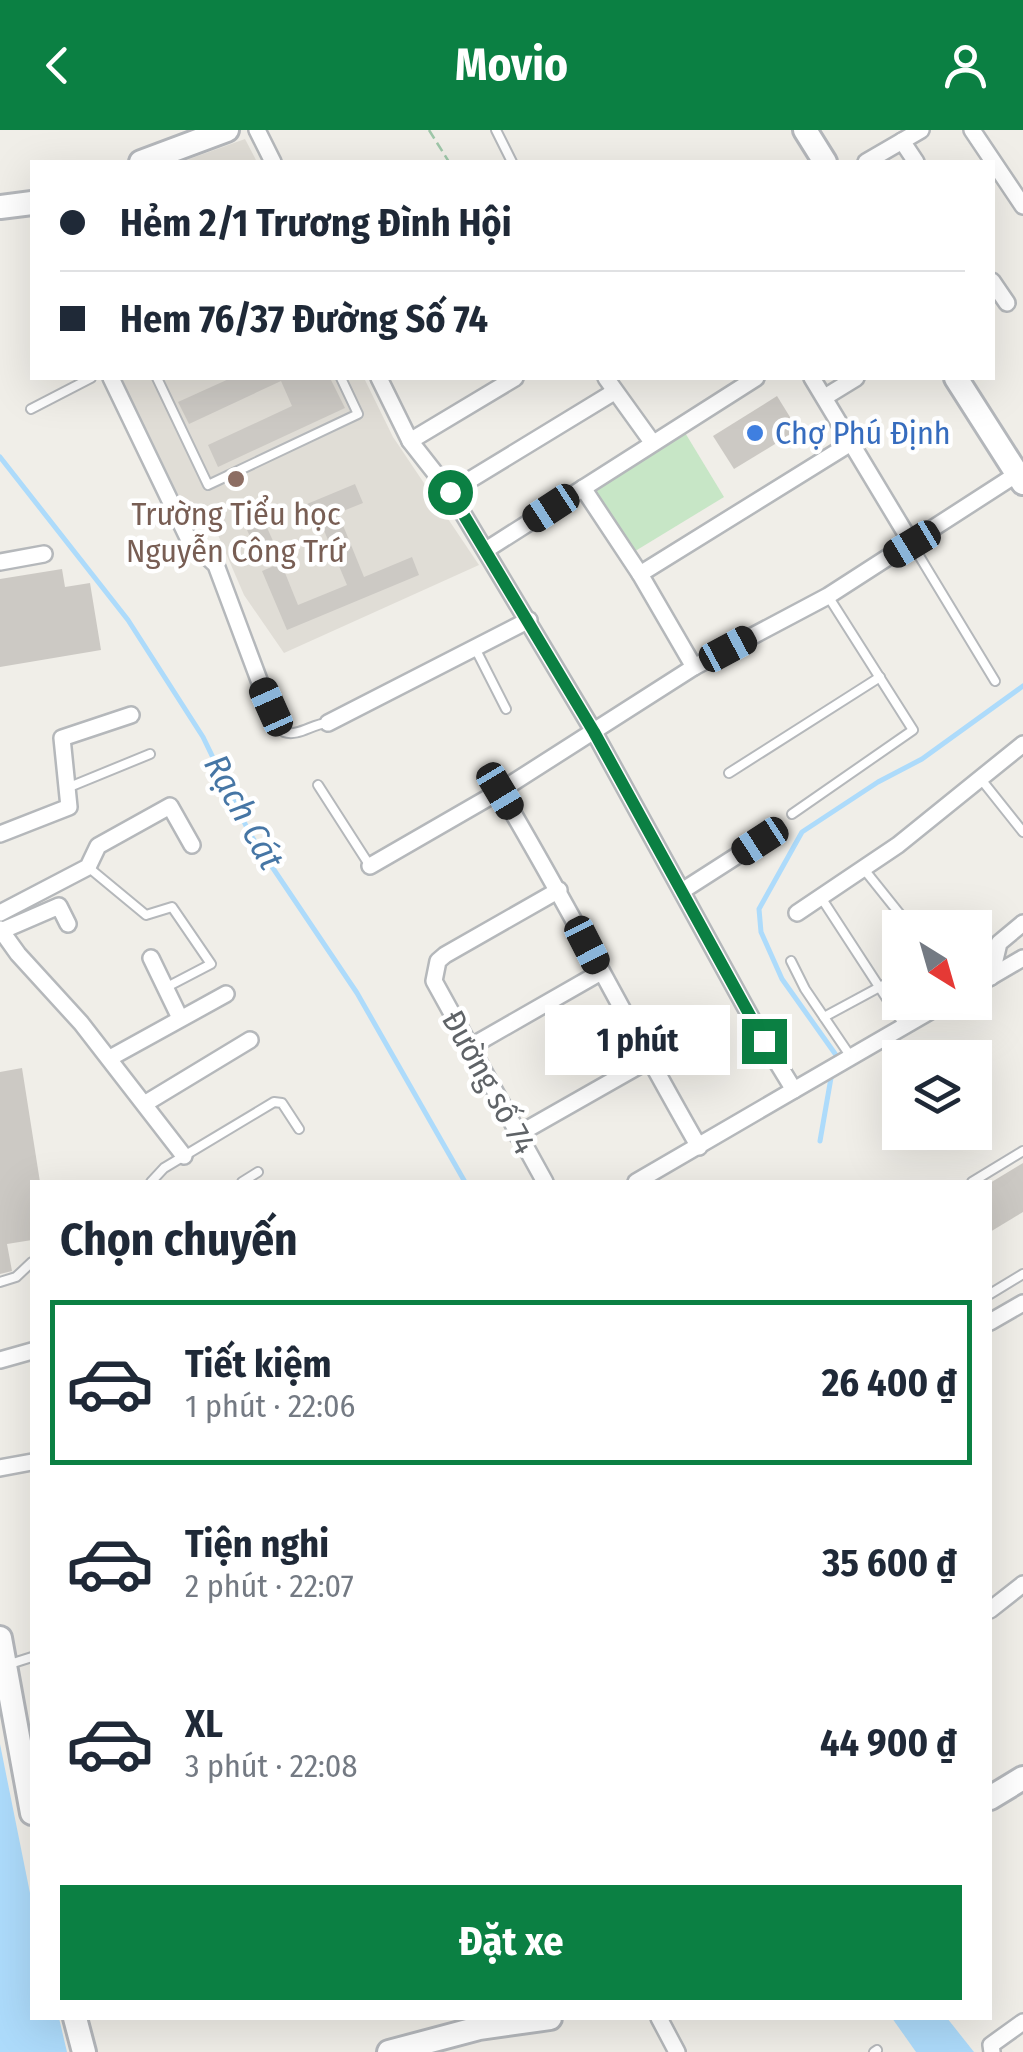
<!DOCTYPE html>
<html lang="vi">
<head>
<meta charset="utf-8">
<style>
  :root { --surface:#fff; --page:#f6f6f7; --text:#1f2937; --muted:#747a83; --line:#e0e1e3; --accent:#0b8043 }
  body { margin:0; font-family:"Fira Sans Condensed",sans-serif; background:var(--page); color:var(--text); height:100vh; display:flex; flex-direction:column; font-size:38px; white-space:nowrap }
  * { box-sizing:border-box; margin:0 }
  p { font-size:32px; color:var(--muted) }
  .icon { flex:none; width:55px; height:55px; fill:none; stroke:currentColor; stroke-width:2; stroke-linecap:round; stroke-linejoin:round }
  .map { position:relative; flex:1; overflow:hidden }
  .side { position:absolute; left:30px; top:1050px; width:962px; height:840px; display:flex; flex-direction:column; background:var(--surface); border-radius:0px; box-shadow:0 10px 40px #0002 }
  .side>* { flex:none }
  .guide { position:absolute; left:30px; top:30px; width:965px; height:220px; border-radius:0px; box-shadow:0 10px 40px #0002; display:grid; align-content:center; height:220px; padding:0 30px; background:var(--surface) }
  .needle { width:65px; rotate:143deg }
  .controls { position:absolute; left:882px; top:780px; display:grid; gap:20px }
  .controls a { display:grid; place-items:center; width:110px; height:110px; border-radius:0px; background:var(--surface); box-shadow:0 10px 40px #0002; font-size:50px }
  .end { position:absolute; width:45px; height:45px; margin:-22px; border:12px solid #0b8043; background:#fff; box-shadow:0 0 0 5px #fff }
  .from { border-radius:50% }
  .bubble { position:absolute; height:70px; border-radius:0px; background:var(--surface); box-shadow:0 10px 40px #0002; font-size:32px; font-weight:700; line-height:70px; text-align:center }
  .car { position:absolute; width:30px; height:60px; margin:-30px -15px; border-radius:12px; box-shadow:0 0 8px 2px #0007; background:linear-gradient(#222 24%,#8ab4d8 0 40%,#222 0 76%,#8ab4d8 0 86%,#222 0) }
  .guide b { display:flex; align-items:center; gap:35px; height:95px; font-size:38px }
  .guide b+b { border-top:2px solid var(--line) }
  .guide i { width:25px; height:25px; background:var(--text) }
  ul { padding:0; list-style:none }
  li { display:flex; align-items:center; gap:30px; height:165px; margin:0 20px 15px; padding:0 10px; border:5px solid transparent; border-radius:0px }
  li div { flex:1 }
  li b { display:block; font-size:38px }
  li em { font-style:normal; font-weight:700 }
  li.current { border-color:var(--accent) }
  li>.icon { width:90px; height:90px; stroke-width:1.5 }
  h2 { padding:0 30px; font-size:45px; line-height:120px }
  .action { display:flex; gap:20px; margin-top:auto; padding:20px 30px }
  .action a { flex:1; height:115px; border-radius:0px; background:var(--accent); color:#fff; font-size:40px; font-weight:700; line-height:115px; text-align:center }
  header { display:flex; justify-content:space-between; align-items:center; height:130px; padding:0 30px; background:var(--accent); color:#fff; font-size:45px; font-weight:700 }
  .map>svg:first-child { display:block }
  .education { fill:#e0ddd6 }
  .green { fill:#c7e6c6 }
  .water { fill:#addbfb }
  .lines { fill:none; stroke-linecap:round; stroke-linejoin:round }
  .stream { stroke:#addbfb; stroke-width:5 }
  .building { fill:#ccc9c4 }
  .lane-casing { stroke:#b5b8bb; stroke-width:12 }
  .street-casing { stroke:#b5b8bb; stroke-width:20 }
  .secondary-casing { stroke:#b4b7bb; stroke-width:28 }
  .path { stroke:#9fc7a9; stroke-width:2.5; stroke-dasharray:10 5; stroke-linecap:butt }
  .lane { stroke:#fff; stroke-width:8 }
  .street { stroke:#fff; stroke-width:15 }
  .secondary { stroke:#fff; stroke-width:22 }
  .route { stroke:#0b8043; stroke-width:12 }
  .shop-dot { fill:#3f7fe0; stroke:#fff; stroke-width:4 }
  .education-dot { fill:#8d6e63; stroke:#fff; stroke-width:4 }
  .labels { text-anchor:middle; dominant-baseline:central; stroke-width:9; stroke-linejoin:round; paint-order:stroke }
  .shop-label { font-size:32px; fill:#366cbe; stroke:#fff; text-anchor:start }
  .education-label { font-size:32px; fill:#785e54; stroke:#fff }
  .street-label { font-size:32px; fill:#5f6367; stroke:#fff }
  .water-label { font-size:35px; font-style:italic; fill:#4676a5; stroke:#fff }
</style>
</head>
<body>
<header><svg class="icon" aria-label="back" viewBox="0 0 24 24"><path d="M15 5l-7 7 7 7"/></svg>Movio<svg class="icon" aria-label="person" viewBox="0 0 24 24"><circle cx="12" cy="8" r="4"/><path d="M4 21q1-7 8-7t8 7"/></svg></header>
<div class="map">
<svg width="1023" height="1922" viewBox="0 0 1023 1922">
  <rect width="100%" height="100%" fill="#f0eee8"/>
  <g class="education">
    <polygon points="245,9 257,32 181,32"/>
    <polygon points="121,248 364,248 393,307 479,435 284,523 244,465 212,391 195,399"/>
  </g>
  <polygon class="green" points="684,301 724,367 632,423 592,357"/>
  <g class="water">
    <polygon points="0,1614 32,1773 32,1888 59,1888 67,1922 0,1922"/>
    <polygon points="892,1888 947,1888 974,1922 916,1922"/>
  </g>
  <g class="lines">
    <g class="stream">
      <polyline points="0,327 128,490 203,607 250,704 357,863 465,1052"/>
      <polyline points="835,931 836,925 782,849 761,802 759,779 802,702 878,652 922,629 1023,556"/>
      <polyline points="820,1011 832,942"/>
    </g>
  </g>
  <g class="building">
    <polygon points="231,248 330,248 345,278 218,337 208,315 292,276 281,251 189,294 178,272"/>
    <polygon points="777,266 798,300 734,339 713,306"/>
    <polygon points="355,354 363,373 338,383 364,447 412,427 419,445 287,500 262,441 281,433 298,475 347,455 320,391 302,398 295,379"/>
    <polygon points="265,393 273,411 256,419 247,400"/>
    <polygon points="62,439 65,457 90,453 101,520 0,537 0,449"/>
    <polygon points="22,938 40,1052 32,1052 32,1110 7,1114 12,1141 0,1144 0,942"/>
    <polygon points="1023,1033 1023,1082 990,1102 990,1053"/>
  </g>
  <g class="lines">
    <g class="lane-casing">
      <g id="lane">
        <polyline points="496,0 512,32"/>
        <polyline points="157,248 208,355 358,284 341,248"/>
        <polyline points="31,279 91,248"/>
        <polyline points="912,414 995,551"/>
        <polyline points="475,518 506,579"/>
        <path d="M262 558 284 602C298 607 312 594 327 593"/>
        <polyline points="729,643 880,547"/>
        <polyline points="980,648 1023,702"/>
        <polyline points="318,655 370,736"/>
        <polyline points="67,658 150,624"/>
        <polyline points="792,684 913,600 828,466"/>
        <polyline points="88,737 146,785 172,777 211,834 165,858"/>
        <polyline points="863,738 911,798"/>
        <polyline points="822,769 904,895"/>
        <polyline points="791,831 805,859 851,927"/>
        <polyline points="824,887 900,846"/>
        <polyline points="151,1052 164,1038 274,972 282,973 299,999"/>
        <polyline points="242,1052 258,1042"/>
        <polyline points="972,1052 1023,1021"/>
        <polyline points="0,1152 16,1147 32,1132"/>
        <polyline points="990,1164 1023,1144"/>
        <polyline points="10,1534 32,1527"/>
        <polyline points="874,1922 877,1920"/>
      </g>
    </g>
    <g class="street-casing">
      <g id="street">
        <polyline points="257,0 273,32"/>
        <polyline points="972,0 1023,76"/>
        <polyline points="902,11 916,32"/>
        <polyline points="866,32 921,0"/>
        <polyline points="992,151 1007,173"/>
        <polyline points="111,248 189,410 216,435 262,558"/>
        <polyline points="379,248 410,311 450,362 594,602 764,911 794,960 636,1052"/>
        <polyline points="606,248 652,312"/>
        <polyline points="812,248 912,414"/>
        <polyline points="825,267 856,248"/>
        <polyline points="410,311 515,248"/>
        <polyline points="583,358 640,444 694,537"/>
        <polyline points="450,362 614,262"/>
        <polyline points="486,420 756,248"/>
        <polyline points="0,432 44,424"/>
        <polyline points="640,444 851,313"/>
        <polyline points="328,593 529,490"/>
        <path d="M500 661C570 778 631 899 699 1017"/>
        <polyline points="0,704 69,677 62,608 131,585"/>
        <polyline points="370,736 500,661 694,537 828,466 1017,344"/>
        <polyline points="682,761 760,711"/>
        <polyline points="0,783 88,737 98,716 170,676 192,715"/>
        <polyline points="797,783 898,715 1023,614"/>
        <polyline points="0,799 18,824 81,893 184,1026"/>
        <polyline points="1,801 59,776 68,794"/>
        <polyline points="151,828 180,888"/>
        <polyline points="991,847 999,813 1023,793"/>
        <polyline points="975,856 1023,828"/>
        <polyline points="470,917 601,842"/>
        <polyline points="110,928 226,864"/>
        <polyline points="794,960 946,872"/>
        <polyline points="146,973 250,910"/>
        <polyline points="517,1005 649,930"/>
        <polyline points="545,1052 434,851 438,831 445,825 559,760"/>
        <polyline points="990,1192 1023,1173"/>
        <polyline points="0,1230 32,1221"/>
        <polyline points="0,1338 32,1332"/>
        <polyline points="990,1480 1023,1454"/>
        <polyline points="659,1888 677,1922"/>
        <polyline points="992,1922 991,1915 1023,1892"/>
      </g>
    </g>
    <g class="secondary-casing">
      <g id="secondary">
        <polyline points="805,0 825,32"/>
        <polyline points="141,32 227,0"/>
        <polyline points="0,77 32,73"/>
        <polyline points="956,248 1023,353"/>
        <polyline points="0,1508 32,1683"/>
        <polyline points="990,1668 1023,1648"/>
        <polyline points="75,1888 84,1922"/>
        <polyline points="389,1922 479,1898 550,1888"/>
      </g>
    </g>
    <polyline class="path" points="429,0 449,32"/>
    <use href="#lane" class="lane"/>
    <use href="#street" class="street"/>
    <use href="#secondary" class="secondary"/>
  </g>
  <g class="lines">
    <polyline class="route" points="450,362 594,602 764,911"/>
  </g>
  <circle class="shop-dot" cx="755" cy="303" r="10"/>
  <circle class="education-dot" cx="236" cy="349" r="10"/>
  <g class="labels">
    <g class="shop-label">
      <text x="775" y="303">Chợ Phú Định</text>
    </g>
    <g class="education-label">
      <text x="236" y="384">Trường Tiểu học<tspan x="236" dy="37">Nguyễn Công Trứ</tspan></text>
    </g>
    <g class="street-label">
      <text transform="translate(489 952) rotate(61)">Đường số 74</text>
    </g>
    <g class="water-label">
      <text transform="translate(244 682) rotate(61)">Rạch Cát</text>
    </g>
  </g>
</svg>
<div class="controls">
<a><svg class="needle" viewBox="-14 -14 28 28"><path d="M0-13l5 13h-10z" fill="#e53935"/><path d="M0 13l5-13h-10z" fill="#747a83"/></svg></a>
<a><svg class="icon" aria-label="layers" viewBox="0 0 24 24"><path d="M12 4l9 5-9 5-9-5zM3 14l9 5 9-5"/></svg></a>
</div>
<i class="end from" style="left:450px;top:362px"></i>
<i class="end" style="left:764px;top:911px"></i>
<div class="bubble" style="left:545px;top:875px;width:185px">1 phút</div>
<i class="car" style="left:551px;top:378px;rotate:237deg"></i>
<i class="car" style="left:912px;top:414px;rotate:239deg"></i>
<i class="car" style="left:728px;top:519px;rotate:62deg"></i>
<i class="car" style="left:271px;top:577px;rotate:336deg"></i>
<i class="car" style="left:500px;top:661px;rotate:149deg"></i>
<i class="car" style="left:760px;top:711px;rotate:237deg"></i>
<i class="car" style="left:587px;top:815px;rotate:153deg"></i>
<div class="guide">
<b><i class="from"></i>Hẻm 2/1 Trương Đình Hội</b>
<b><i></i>Hem 76/37 Đường Số 74</b>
</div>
<section class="side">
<h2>Chọn chuyến</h2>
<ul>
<li class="current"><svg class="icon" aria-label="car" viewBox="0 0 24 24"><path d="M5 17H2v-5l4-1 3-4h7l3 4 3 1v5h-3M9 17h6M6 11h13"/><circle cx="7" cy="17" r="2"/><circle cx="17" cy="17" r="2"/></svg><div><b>Tiết kiệm</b><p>1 phút · 22:06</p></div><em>26 400 ₫</em></li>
<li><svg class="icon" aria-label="car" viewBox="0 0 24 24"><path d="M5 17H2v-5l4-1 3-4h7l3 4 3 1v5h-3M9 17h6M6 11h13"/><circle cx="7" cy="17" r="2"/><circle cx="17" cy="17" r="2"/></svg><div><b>Tiện nghi</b><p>2 phút · 22:07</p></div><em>35 600 ₫</em></li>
<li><svg class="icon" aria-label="car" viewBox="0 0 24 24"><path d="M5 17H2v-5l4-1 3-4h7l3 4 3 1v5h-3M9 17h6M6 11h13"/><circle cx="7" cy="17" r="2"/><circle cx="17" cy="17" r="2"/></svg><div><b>XL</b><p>3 phút · 22:08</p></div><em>44 900 ₫</em></li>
</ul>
<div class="action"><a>Đặt xe</a></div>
</section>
</div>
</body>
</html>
